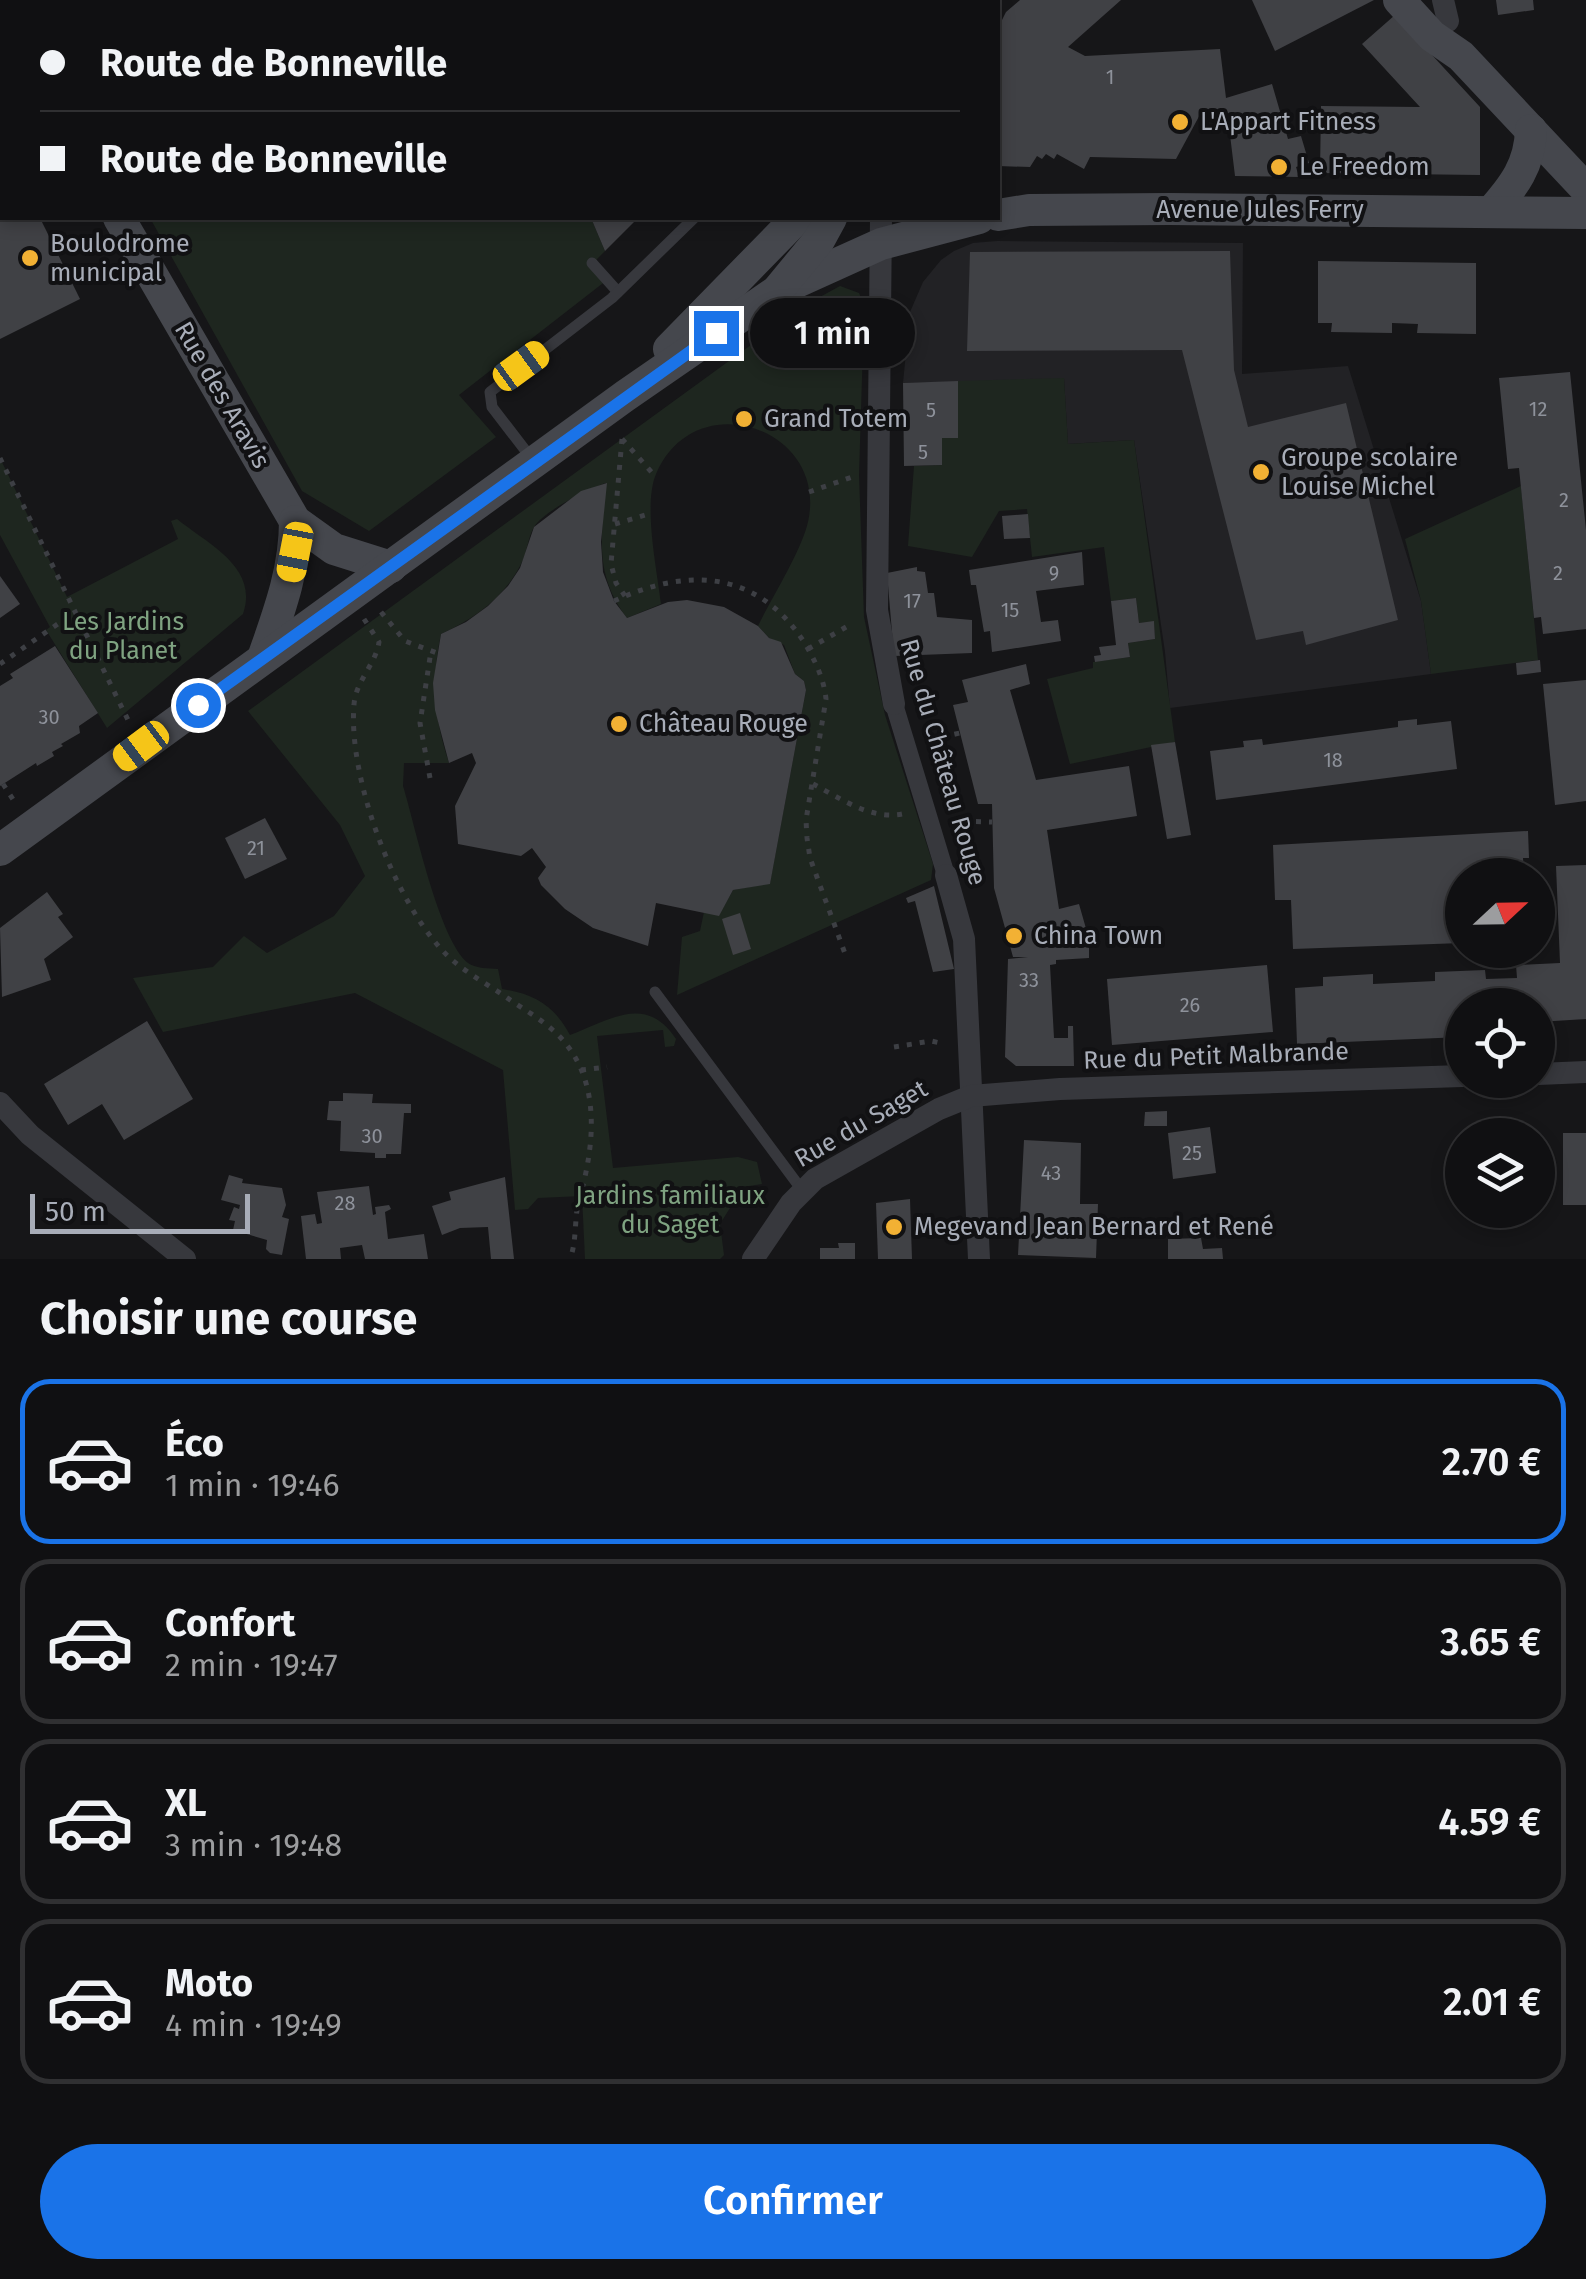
<!DOCTYPE html>
<html lang="fr">
<head>
<meta charset="utf-8">
<style>
  :root { --surface:#101012; --page:#19191b; --text:#f1f3f6; --muted:#9c9d9f; --line:#303032; --accent:#1a73e8 }
  body { margin:0; font-family:"Fira Sans",sans-serif; background:var(--page); color:var(--text); height:100vh; display:flex; flex-direction:column; font-size:38px; white-space:nowrap }
  * { box-sizing:border-box; margin:0 }
  p { font-size:32px; color:var(--muted) }
  .icon { flex:none; width:55px; height:55px; fill:none; stroke:currentColor; stroke-width:2; stroke-linecap:round; stroke-linejoin:round }
  .map { position:relative; height:1259px; overflow:hidden }
  .side { display:flex; flex-direction:column; background:var(--surface); flex:1 }
  .side>* { flex:none }
  .guide { position:absolute; left:0px; top:0px; width:1000px; height:220px; box-shadow:0 5px 15px #0003,0 0 0 2px var(--line); display:grid; align-content:center; height:220px; padding:0 40px; background:var(--surface) }
  .needle { width:65px; rotate:68deg }
  .controls { position:absolute; left:1445px; top:858px; display:grid; gap:20px }
  .controls a { display:grid; place-items:center; width:110px; height:110px; border-radius:50%; background:var(--surface); box-shadow:0 5px 15px #0003,0 0 0 2px var(--line); font-size:50px }
  .scale { position:absolute; left:30px; bottom:25px; width:220px; box-sizing:border-box; padding-left:10px; border:5px solid #a8adb8; border-top:0; font-size:28px; line-height:35px; white-space:nowrap; color:#a8adb8; -webkit-text-stroke:8px #111113; paint-order:stroke }
  .end { position:absolute; width:45px; height:45px; margin:-22px; border:12px solid #1a73e8; background:#fff; box-shadow:0 0 0 5px #fff }
  .from { border-radius:50% }
  .bubble { position:absolute; height:70px; border-radius:35px; background:var(--surface); box-shadow:0 5px 15px #0003,0 0 0 2px var(--line); font-size:32px; font-weight:600; line-height:70px; text-align:center }
  .car { position:absolute; width:30px; height:60px; margin:-30px -15px; border-radius:12px; box-shadow:0 0 8px 2px #0007; background:linear-gradient(#f5c518 24%,#345 0 40%,#f5c518 0 76%,#345 0 86%,#f5c518 0) }
  .guide b { display:flex; align-items:center; gap:35px; height:95px; font-size:38px }
  .guide b+b { border-top:2px solid var(--line) }
  .guide i { width:25px; height:25px; background:var(--text) }
  ul { padding:0; list-style:none }
  li { display:flex; align-items:center; gap:30px; height:165px; margin:0 20px 15px; padding:0 20px; border:5px solid var(--line); border-radius:30px }
  li div { flex:1 }
  li b { display:block; font-size:38px }
  li em { font-style:normal; font-weight:600 }
  li.active { border-color:var(--accent) }
  li>.icon { width:90px; height:90px; stroke-width:1.5 }
  h2 { padding:0 40px; font-size:45px; line-height:120px }
  .cta { display:flex; gap:20px; margin-top:auto; padding:20px 40px }
  .cta a { flex:1; height:115px; border-radius:60px; background:var(--accent); color:#fff; font-size:40px; font-weight:600; line-height:115px; text-align:center }
  .map>svg:first-child { display:block }
  .built { fill:#222225 }
  .green { fill:#1e261f }
  .building { fill:#404145 }
  .lines { fill:none; stroke-linecap:round; stroke-linejoin:round }
  .path { stroke:#3d3f44; stroke-width:5; stroke-dasharray:5 8; stroke-linecap:butt }
  .service { stroke:#37383d; stroke-width:11 }
  .pedestrian { stroke:#37383d; stroke-width:18 }
  .minor { stroke:#37383d; stroke-width:22 }
  .secondary { stroke:#45474d; stroke-width:32 }
  .route { stroke:#1a73e8; stroke-width:12 }
  .poi-dot { fill:#f2b134; stroke:#111113; stroke-width:4 }
  .labels { text-anchor:middle; dominant-baseline:central; stroke-width:8; stroke-linejoin:round; paint-order:stroke }
  .number-label { font-size:20px; fill:#8e929b }
  .poi-label { font-size:25px; fill:#a8adb8; stroke:#111113; text-anchor:start }
  .street-label { font-size:25px; fill:#a8adb8; stroke:#111113 }
  .park-label { font-size:25px; fill:#7fa381; stroke:#111113 }
</style>
</head>
<body>
<div class="map">
<svg width="1586" height="1259" viewBox="0 0 1586 1259">
  <rect width="100%" height="100%" fill="#161618"/>
  <polygon class="built" points="997,241 1243,243 1242,374 1348,366 1421,601 1431,674 1170,708 1165,652 1134,440 1068,444 1064,379 903,383 910,312 923,282 941,260 954,251 973,243"/>
  <g class="green">
    <polygon points="150,218 591,218 605,251 592,264 607,280 459,395 496,437 369,531 302,491"/>
    <path d="M840 286 859 293 867 312 864 313 859 475 864 617 885 715 933 864 931 880 677 995 682 937 700 931 704 912 719 915 733 890 770 883 806 690 804 681 795 674 784 645 769 638 758 626C772 597 801 552 808 522 829 427 694 383 656 474 643 505 657 569 661 604L627 618C593 573 602 536 606 483 588 489 544 511 534 527 528 537 527 553 521 564 504 598 474 619 441 634 431 680 434 718 449 763H404L403 786C415 825 439 940 468 963 477 969 488 968 498 969L502 989C534 994 554 1005 570 1035 612 1019 646 994 676 1039L674 1046 665 1047 663 1030 597 1036 613 1168 738 1157 757 1162 762 1184 743 1187 720 1224 724 1255 720 1259H585L582 1196 538 1198 528 1209 515 1210 503 1070 355 993 163 1032 133 978 213 967 244 936 267 953 334 916 365 876 340 825 248 711 788 318 787 315Z"/>
    <polygon points="1064,378 1068,444 1134,440 1175,742 1070,764 1047,679 1093,668 1093,662 1130,657 1128,643 1155,639 1154,622 1139,623 1136,598 1111,601 1104,547 1032,557 1027,509 999,511 972,557 908,546 914,466 942,465 942,438 958,437 958,381"/>
    <path d="M0 458 67 597 178 539 171 521 177 519C209 545 259 567 243 614L107 728 46 630 50 627 0 535Z"/>
    <polygon points="1521,486 1538,660 1431,674 1421,601 1405,539"/>
  </g>
  <g class="building">
    <polygon points="1020,0 1121,0 1068,47 1085,56 1220,49 1226,98 1272,84 1288,139 1301,136 1309,163 1296,167 1299,177 1235,176 1227,110 1203,109 1176,159 1090,157 1084,169 1057,154 1054,159 1046,154 1042,159 1037,156 1030,167 998,166 998,28 1006,12"/>
    <polygon points="1252,0 1374,0 1275,51"/>
    <polygon points="1496,0 1533,0 1534,10 1498,15"/>
    <polygon points="1395,15 1480,107 1480,175 1320,173 1321,106 1420,107 1362,44"/>
    <polygon points="0,218 40,218 80,299 0,339"/>
    <polygon points="591,218 638,218 605,251"/>
    <polygon points="1230,251 1234,370 1248,427 1346,403 1398,620 1306,645 1303,631 1256,640 1182,350 967,351 970,252"/>
    <polygon points="1318,261 1476,263 1476,334 1417,333 1418,324 1392,323 1392,333 1331,332 1332,323 1318,323"/>
    <polygon points="1570,372 1586,530 1586,629 1543,634 1541,617 1534,618 1519,468 1508,469 1499,378"/>
    <polygon points="958,381 958,438 942,438 942,465 904,466 903,383"/>
    <polygon points="607,483 601,542 603,572 614,601 627,618 668,602 687,600 724,607 758,626 769,638 781,642 795,674 804,681 806,690 770,884 733,890 719,916 656,903 648,946 593,928 565,909 541,885 538,878 546,867 532,848 521,856 458,844 455,806 476,763 472,753 449,763 435,710 433,683 441,634 466,622 488,606 508,586 520,568 534,527 581,491"/>
    <polygon points="1028,514 1030,538 1004,539 1002,516"/>
    <polygon points="1082,552 1084,585 1036,591 1041,622 1058,620 1061,641 992,652 990,631 984,632 976,585 971,585 969,570"/>
    <polygon points="917,567 917,571 925,572 928,593 934,593 937,617 972,620 972,653 894,656 887,573"/>
    <polygon points="0,576 20,604 0,618"/>
    <polygon points="1136,598 1139,623 1154,621 1155,639 1128,643 1130,657 1095,662 1094,656 1101,655 1099,647 1116,645 1111,601"/>
    <polygon points="55,646 98,713 79,726 80,733 61,744 63,746 52,752 54,756 37,766 36,763 0,786 0,686 13,678 10,674"/>
    <polygon points="1540,660 1541,672 1517,675 1516,663"/>
    <polygon points="1026,664 1030,684 1010,690 1036,780 1129,766 1137,816 1047,830 1059,909 1079,904 1089,939 1089,958 1056,960 1056,964 1050,965 1054,1038 1068,1038 1068,1026 1073,1026 1074,1066 1016,1066 1005,1057 1008,959 1028,957 1013,957 994,888 992,804 978,804 953,705 968,702 962,680"/>
    <polygon points="1586,680 1586,801 1555,805 1543,684"/>
    <polygon points="1417,719 1417,725 1451,721 1457,769 1216,800 1210,751 1244,747 1243,741 1262,739 1263,745 1398,727 1398,721"/>
    <polygon points="1175,742 1191,835 1167,839 1151,745"/>
    <polygon points="265,818 287,859 245,879 225,838"/>
    <polygon points="1528,831 1529,858 1523,858 1524,875 1462,875 1462,943 1293,949 1291,900 1275,900 1273,845"/>
    <polygon points="1586,865 1586,1019 1538,1022 1538,1005 1462,1005 1462,1037 1297,1044 1295,988 1323,986 1323,977 1373,974 1373,984 1435,981 1435,972 1485,970 1486,979 1517,978 1516,965 1560,963 1556,866"/>
    <polygon points="934,886 954,969 933,972 915,901 908,903 906,898"/>
    <polygon points="47,892 63,914 58,917 73,937 44,959 51,980 2,997 0,928"/>
    <polygon points="740,913 751,949 733,955 722,919"/>
    <polygon points="1267,965 1273,1032 1112,1045 1107,979"/>
    <polygon points="147,1021 193,1099 124,1140 102,1104 68,1125 44,1084"/>
    <polygon points="343,1093 373,1094 372,1103 411,1104 411,1113 404,1113 401,1154 386,1154 386,1158 375,1158 375,1153 340,1151 341,1121 327,1120 329,1101 343,1101"/>
    <polygon points="1167,1111 1167,1126 1144,1126 1145,1112"/>
    <polygon points="1210,1127 1216,1173 1173,1179 1168,1133"/>
    <rect x="1563" y="1133" width="23" height="72"/>
    <polygon points="1024,1140 1081,1143 1080,1204 1098,1204 1096,1258 1018,1255"/>
    <polygon points="229,1175 243,1179 242,1183 282,1188 286,1205 282,1217 289,1219 282,1255 270,1253 266,1249 267,1240 233,1230 235,1221 229,1220 234,1207 239,1209 240,1205 221,1200"/>
    <polygon points="505,1177 514,1259 491,1259 488,1227 460,1228 442,1235 432,1206 451,1200 449,1192"/>
    <polygon points="369,1186 373,1215 376,1214 375,1207 389,1205 391,1209 385,1212 388,1239 424,1234 428,1259 365,1259 362,1245 340,1248 341,1259 306,1259 301,1216 315,1214 317,1224 322,1223 317,1192"/>
    <polygon points="910,1199 912,1259 878,1259 876,1203"/>
    <polygon points="1201,1238 1203,1249 1222,1248 1223,1259 1168,1259 1168,1239"/>
    <polygon points="838,1243 855,1243 855,1259 820,1259 820,1248 839,1248"/>
  </g>
  <g class="lines">
    <g class="path">
      <polyline points="0,129 2,128"/>
      <polyline points="622,439 611,564 616,583 625,596"/>
      <polyline points="622,439 655,476"/>
      <polyline points="0,458 128,720"/>
      <polyline points="809,492 855,476"/>
      <polyline points="615,524 652,513"/>
      <path d="M614 601C687 567 757 570 804 642 815 660 824 679 826 699L806 820 807 838 810 858 847 959"/>
      <polyline points="381,612 405,641 437,653"/>
      <path d="M364 619 379 642C376 664 355 682 354 705 348 777 393 897 442 950 458 968 482 981 503 995 521 1008 542 1019 558 1035 602 1079 595 1145 579 1200 574 1219 577 1241 570 1259"/>
      <polyline points="808,649 853,623"/>
      <polyline points="0,664 75,612"/>
      <polyline points="929,740 960,733"/>
      <polyline points="430,778 420,723 431,651"/>
      <polyline points="3,784 16,804"/>
      <path d="M813 784C840 798 870 820 902 814"/>
      <polyline points="950,821 992,822"/>
      <polyline points="894,1047 931,1041 945,1044"/>
      <polyline points="581,1070 607,1067"/>
    </g>
    <g class="service">
      <polyline points="797,0 798,2"/>
      <polyline points="201,2 207,0"/>
      <polyline points="592,263 618,292"/>
      <polyline points="532,459 492,407 490,392 612,298 694,218"/>
      <polyline points="655,992 802,1190"/>
    </g>
    <g class="pedestrian">
      <polyline points="879,2 880,0"/>
      <polyline points="894,704 946,875"/>
    </g>
    <g class="minor">
      <polyline points="1443,0 1448,21"/>
      <polyline points="881,218 877,610 894,704"/>
      <polyline points="946,875 964,939 979,1259"/>
      <polyline points="1538,1074 1586,1072"/>
      <polyline points="0,1103 30,1135 185,1259"/>
      <polyline points="753,1259 791,1203 815,1179 939,1109 971,1096 1060,1089 1462,1076"/>
    </g>
    <g class="secondary">
      <polyline points="1399,0 1432,36 1461,56 1586,189"/>
      <polyline points="972,2 975,0"/>
      <polyline points="0,13 2,18"/>
      <path d="M1491 212C1514 186 1530 165 1531 130"/>
      <polyline points="998,215 1029,210 1169,209 1586,213"/>
      <polyline points="119,218 295,521 334,549 391,567"/>
      <polyline points="786,287 881,244 979,218"/>
      <polyline points="669,349 797,218"/>
      <path d="M263 658C279 612 295 570 295 521"/>
      <polyline points="0,850 625,396 777,291 819,240 831,218"/>
    </g>
  </g>
  <g class="lines">
    <polyline class="route" points="198,705 716,333"/>
  </g>
  <g class="poi-dot">
    <circle cx="1180" cy="122" r="10"/>
    <circle cx="1279" cy="167" r="10"/>
    <circle cx="30" cy="258" r="10"/>
    <circle cx="744" cy="419" r="10"/>
    <circle cx="1261" cy="472" r="10"/>
    <circle cx="619" cy="724" r="10"/>
    <circle cx="1014" cy="936" r="10"/>
    <circle cx="894" cy="1227" r="10"/>
  </g>
  <g class="labels">
    <g class="number-label">
      <text x="1110" y="77">1</text>
      <text x="1538" y="409">12</text>
      <text x="931" y="410">5</text>
      <text x="923" y="452">5</text>
      <text x="1564" y="500">2</text>
      <text x="1054" y="573">9</text>
      <text x="1558" y="573">2</text>
      <text x="912" y="601">17</text>
      <text x="1010" y="610">15</text>
      <text x="49" y="717">30</text>
      <text x="1333" y="760">18</text>
      <text x="256" y="848">21</text>
      <text x="1029" y="980">33</text>
      <text x="1190" y="1005">26</text>
      <text x="372" y="1136">30</text>
      <text x="1192" y="1153">25</text>
      <text x="1051" y="1173">43</text>
      <text x="345" y="1203">28</text>
    </g>
    <g class="poi-label">
      <text x="1200" y="122">L'Appart Fitness</text>
      <text x="1299" y="167">Le Freedom</text>
      <text x="50" y="244">Boulodrome<tspan x="50" dy="29">municipal</tspan></text>
      <text x="764" y="419">Grand Totem</text>
      <text x="1281" y="458">Groupe scolaire<tspan x="1281" dy="29">Louise Michel</tspan></text>
      <text x="639" y="724">Château Rouge</text>
      <text x="1034" y="936">China Town</text>
      <text x="914" y="1227">Megevand Jean Bernard et René</text>
    </g>
    <g class="street-label">
      <text x="1260" y="210">Avenue Jules Ferry</text>
      <text transform="translate(222 395) rotate(60)">Rue des Aravis</text>
      <text transform="translate(943 762) rotate(74)">Rue du Château Rouge</text>
      <text transform="translate(1216 1056) rotate(-2)">Rue du Petit Malbrande</text>
      <text transform="translate(861 1124) rotate(-30)">Rue du Saget</text>
    </g>
    <g class="park-label">
      <text x="123" y="622">Les Jardins<tspan x="123" dy="29">du Planet</tspan></text>
      <text x="670" y="1196">Jardins familiaux<tspan x="670" dy="29">du Saget</tspan></text>
    </g>
  </g>
</svg>
<div class="controls">
<a><svg class="needle" viewBox="-14 -14 28 28"><path d="M0-13l5 13h-10z" fill="#e53935"/><path d="M0 13l5-13h-10z" fill="#9c9d9f"/></svg></a>
<a><svg class="icon" aria-label="locate" viewBox="0 0 24 24"><circle cx="12" cy="12" r="6"/><path d="M12 2v4M12 18v4M2 12h4M18 12h4"/></svg></a>
<a><svg class="icon" aria-label="layers" viewBox="0 0 24 24"><path d="M12 4l9 5-9 5-9-5zM3 14l9 5 9-5"/></svg></a>
</div>
<div class="scale">50 m</div>
<i class="end from" style="left:198px;top:705px"></i>
<i class="end" style="left:716px;top:333px"></i>
<div class="bubble" style="left:750px;top:298px;width:165px">1 min</div>
<i class="car" style="left:521px;top:366px;rotate:54deg"></i>
<i class="car" style="left:295px;top:552px;rotate:191deg"></i>
<i class="car" style="left:141px;top:746px;rotate:233deg"></i>
<div class="guide">
<b><i class="from"></i>Route de Bonneville</b>
<b><i></i>Route de Bonneville</b>
</div>
</div>
<section class="side">
<h2>Choisir une course</h2>
<ul>
<li class="active"><svg class="icon" aria-label="car" viewBox="0 0 24 24"><path d="M5 17H2v-5l4-1 3-4h7l3 4 3 1v5h-3M9 17h6M6 11h13"/><circle cx="7" cy="17" r="2"/><circle cx="17" cy="17" r="2"/></svg><div><b>Éco</b><p>1 min · 19:46</p></div><em>2.70 €</em></li>
<li><svg class="icon" aria-label="car" viewBox="0 0 24 24"><path d="M5 17H2v-5l4-1 3-4h7l3 4 3 1v5h-3M9 17h6M6 11h13"/><circle cx="7" cy="17" r="2"/><circle cx="17" cy="17" r="2"/></svg><div><b>Confort</b><p>2 min · 19:47</p></div><em>3.65 €</em></li>
<li><svg class="icon" aria-label="car" viewBox="0 0 24 24"><path d="M5 17H2v-5l4-1 3-4h7l3 4 3 1v5h-3M9 17h6M6 11h13"/><circle cx="7" cy="17" r="2"/><circle cx="17" cy="17" r="2"/></svg><div><b>XL</b><p>3 min · 19:48</p></div><em>4.59 €</em></li>
<li><svg class="icon" aria-label="car" viewBox="0 0 24 24"><path d="M5 17H2v-5l4-1 3-4h7l3 4 3 1v5h-3M9 17h6M6 11h13"/><circle cx="7" cy="17" r="2"/><circle cx="17" cy="17" r="2"/></svg><div><b>Moto</b><p>4 min · 19:49</p></div><em>2.01 €</em></li>
</ul>
<div class="cta"><a>Confirmer</a></div>
</section>
</body>
</html>
